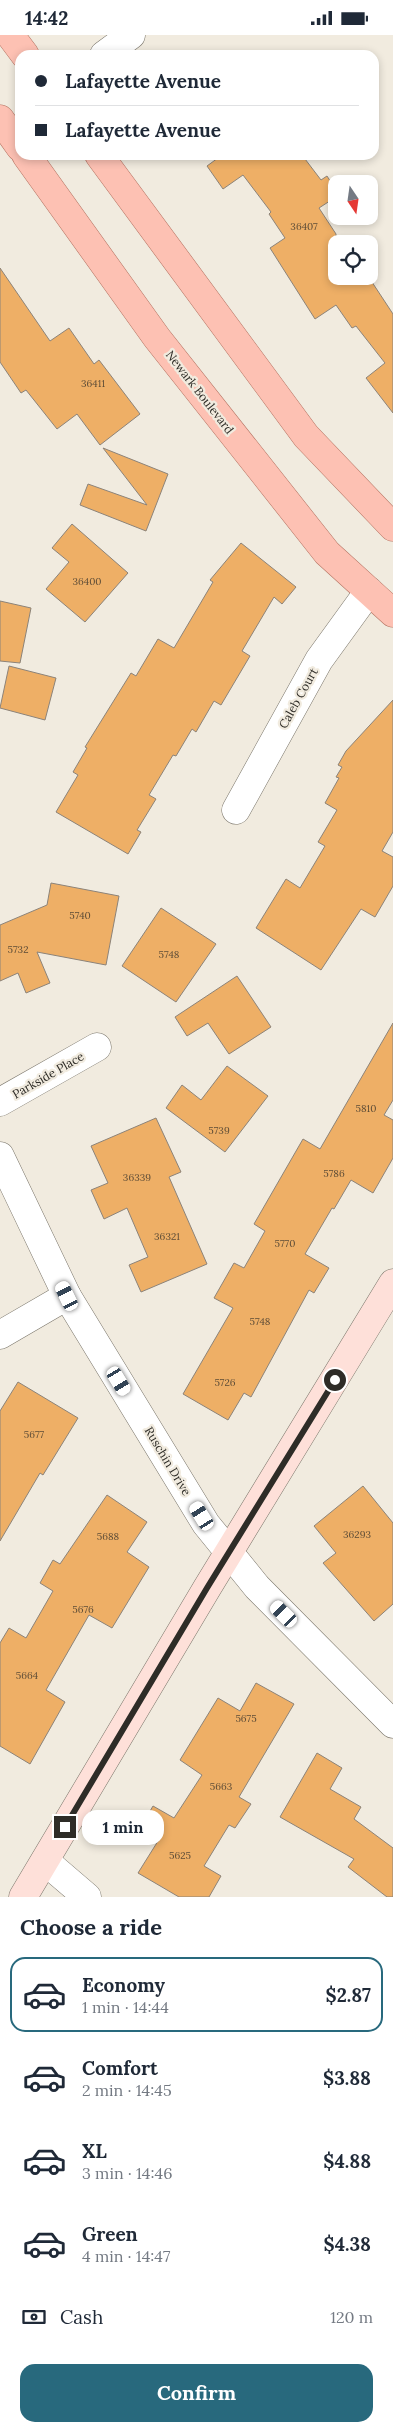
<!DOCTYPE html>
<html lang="en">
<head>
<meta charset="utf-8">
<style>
  :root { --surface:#fff; --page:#f6f6f7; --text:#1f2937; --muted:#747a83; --line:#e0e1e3; --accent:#28697d }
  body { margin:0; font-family:Lora,serif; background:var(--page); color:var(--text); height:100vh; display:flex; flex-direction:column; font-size:19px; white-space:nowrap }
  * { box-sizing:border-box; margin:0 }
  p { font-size:16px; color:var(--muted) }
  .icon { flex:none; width:28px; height:28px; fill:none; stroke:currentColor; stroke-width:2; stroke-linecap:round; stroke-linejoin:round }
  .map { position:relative; height:1862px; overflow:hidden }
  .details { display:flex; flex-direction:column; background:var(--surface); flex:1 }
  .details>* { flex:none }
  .banner { position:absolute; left:15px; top:15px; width:364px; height:110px; border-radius:15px; box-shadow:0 2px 8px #0003; display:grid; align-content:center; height:110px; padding:0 20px; background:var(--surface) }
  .needle { width:32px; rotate:167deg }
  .buttons { position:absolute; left:328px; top:140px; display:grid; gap:10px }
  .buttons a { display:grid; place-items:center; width:50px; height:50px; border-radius:10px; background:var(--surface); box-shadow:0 2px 8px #0003; font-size:25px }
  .end { position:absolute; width:22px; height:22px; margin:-11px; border:6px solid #2e2c27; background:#fff; box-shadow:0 0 0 2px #fff }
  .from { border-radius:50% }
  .bubble { position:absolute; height:35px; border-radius:15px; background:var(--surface); box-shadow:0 2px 8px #0003; font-size:16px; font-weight:800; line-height:35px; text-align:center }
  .car { position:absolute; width:15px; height:30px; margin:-15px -8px; border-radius:6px; box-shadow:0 0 4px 1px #0007; background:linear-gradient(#fff 24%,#345 0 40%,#fff 0 76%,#345 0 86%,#fff 0) }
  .banner b { display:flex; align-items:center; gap:18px; height:48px; font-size:19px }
  .banner b+b { border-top:1px solid var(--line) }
  .banner i { width:12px; height:12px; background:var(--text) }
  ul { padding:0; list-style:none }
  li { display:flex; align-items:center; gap:15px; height:75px; margin:0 10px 8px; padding:0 10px; border:2px solid transparent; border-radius:15px }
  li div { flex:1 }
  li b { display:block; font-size:19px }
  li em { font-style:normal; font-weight:800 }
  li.current { border-color:var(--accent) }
  li>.icon { width:45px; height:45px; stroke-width:1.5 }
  h2 { padding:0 20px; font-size:22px; line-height:60px }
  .pay { display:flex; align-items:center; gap:12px; height:55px; padding:0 20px; font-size:19px }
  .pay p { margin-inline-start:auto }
  .action { display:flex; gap:10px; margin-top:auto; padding:10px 20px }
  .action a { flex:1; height:58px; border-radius:15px; background:var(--accent); color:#fff; font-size:20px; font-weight:800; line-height:58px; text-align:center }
  .status { display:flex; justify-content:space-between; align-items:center; height:35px; padding:0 25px; background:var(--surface); direction:ltr }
  .status svg { height:14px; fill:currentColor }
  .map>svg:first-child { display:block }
  .building { fill:#eeaf66; stroke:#8c8379 }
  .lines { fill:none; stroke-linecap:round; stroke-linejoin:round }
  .street-casing { stroke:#7a756a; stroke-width:29 }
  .secondary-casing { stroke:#7a756a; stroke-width:29 }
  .primary-casing { stroke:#b37261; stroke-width:29 }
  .street { stroke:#fff; stroke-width:28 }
  .secondary { stroke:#fee0d9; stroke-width:28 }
  .primary { stroke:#fdc1b3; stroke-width:28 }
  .route { stroke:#2e2c27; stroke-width:6 }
  .labels { text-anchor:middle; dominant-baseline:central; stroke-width:4.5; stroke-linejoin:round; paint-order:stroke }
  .number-label { font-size:10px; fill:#5e4d37 }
  .street-label { font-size:12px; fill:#2e2c27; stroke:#f1ebdf }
</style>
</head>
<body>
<div class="status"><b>14:42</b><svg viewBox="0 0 49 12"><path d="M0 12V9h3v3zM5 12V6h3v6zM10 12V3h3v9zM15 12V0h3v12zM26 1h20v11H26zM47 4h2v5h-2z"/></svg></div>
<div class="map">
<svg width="393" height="1862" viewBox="0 0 393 1862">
  <rect width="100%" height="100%" fill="#f1ebdf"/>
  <g class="building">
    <polygon points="222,120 302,120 321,145 327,141 336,155 336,162 319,173 336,199 336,241 368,241 393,279 393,378 366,343 385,328 356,291 352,293 336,270 315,284 270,213 285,203 269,179 271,177 243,140 223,154 207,131"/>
    <polygon points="0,233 50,306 69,293 94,329 99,325 140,379 100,410 77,379 57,394 26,355 21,358 0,327"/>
    <polygon points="103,413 168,439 146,496 80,470 88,449 147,470"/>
    <polygon points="72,489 128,538 85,587 46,554 69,527 52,513"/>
    <polygon points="241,508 296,552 282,569 274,562 242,616 250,621 221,670 214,666 196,697 192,694 176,721 173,720 149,760 156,764 137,795 141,797 128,819 56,777 78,740 73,737 87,713 85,712 131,638 136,641 158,604 174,613 213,547 210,545"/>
    <polygon points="0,566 31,573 20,628 0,626"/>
    <polygon points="9,631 56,643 45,685 0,673"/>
    <polygon points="393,665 393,797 382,816 393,822 393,851 375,882 361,874 321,935 256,893 286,844 300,853 325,811 318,807 337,775 325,768 339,743 336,742 342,732 338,730 346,716"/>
    <polygon points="51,848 119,861 106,930 37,917 50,948 26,958 18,938 0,946 0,890 47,870"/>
    <polygon points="161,873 216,909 176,967 122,931"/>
    <polygon points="237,941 271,992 229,1019 208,988 187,1001 175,982"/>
    <polygon points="393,988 393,1065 384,1080 393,1085 393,1123 373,1158 351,1145 334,1174 332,1173 305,1219 329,1233 314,1258 309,1255 251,1362 244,1358 228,1385 183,1359 233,1273 214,1263 234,1228 244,1233 265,1196 254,1189 303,1104 320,1114"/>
    <polygon points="227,1031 268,1061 225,1117 166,1073 182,1050 201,1065"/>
    <polygon points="156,1083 181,1137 169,1142 207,1229 141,1257 129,1230 148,1222 127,1173 104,1184 91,1155 108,1148 91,1111"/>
    <polygon points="18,1347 78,1383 43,1440 40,1438 0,1506 0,1376"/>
    <polygon points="363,1451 393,1488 393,1569 374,1586 323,1528 336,1518 314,1491"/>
    <polygon points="107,1460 147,1487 127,1517 149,1532 112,1593 89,1580 46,1655 65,1667 30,1729 0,1711 0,1608 9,1593 26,1603 53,1556 40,1548 53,1525 60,1529"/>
    <polygon points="256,1648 294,1669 239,1762 251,1769 235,1793 229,1790 204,1831 221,1841 209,1862 179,1862 138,1838 158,1806 139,1795 153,1771 174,1783 202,1740 180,1725 218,1663 240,1676"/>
    <polygon points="317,1718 342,1733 330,1754 361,1772 354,1784 393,1813 393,1862 387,1862 348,1832 354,1824 280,1782"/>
  </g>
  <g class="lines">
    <g class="street-casing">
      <g id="street">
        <polyline points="104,20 131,0"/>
        <polyline points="236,775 319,625 369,556"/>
        <polyline points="0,1067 97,1012"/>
        <polyline points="0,1121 67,1261 206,1489 257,1552 393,1689"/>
        <polyline points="0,1300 67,1261"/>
        <polyline points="45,1826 87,1862"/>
      </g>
    </g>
    <g class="secondary-casing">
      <polyline id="secondary" points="23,1862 207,1553 393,1248"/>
    </g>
    <g class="primary-casing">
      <g id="primary">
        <polyline points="10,0 25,20"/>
        <polyline points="0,84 20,112"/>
        <polyline points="26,120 157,303 327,518 393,578"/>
        <polyline points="99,120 306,401 393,492"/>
      </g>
    </g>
    <use href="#street" class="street"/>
    <use href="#secondary" class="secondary"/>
    <use href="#primary" class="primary"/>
  </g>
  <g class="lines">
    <polyline class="route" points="65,1792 207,1553 335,1345"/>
  </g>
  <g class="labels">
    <g class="number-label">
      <text x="304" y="191">36407</text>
      <text x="93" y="348">36411</text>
      <text x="87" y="546">36400</text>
      <text x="80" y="880">5740</text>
      <text x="18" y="914">5732</text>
      <text x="169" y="919">5748</text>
      <text x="366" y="1073">5810</text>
      <text x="219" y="1095">5739</text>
      <text x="334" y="1138">5786</text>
      <text x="137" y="1142">36339</text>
      <text x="167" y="1201">36321</text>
      <text x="285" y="1208">5770</text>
      <text x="260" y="1286">5748</text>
      <text x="225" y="1347">5726</text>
      <text x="34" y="1399">5677</text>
      <text x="357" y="1499">36293</text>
      <text x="108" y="1501">5688</text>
      <text x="83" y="1574">5676</text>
      <text x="27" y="1640">5664</text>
      <text x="246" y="1683">5675</text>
      <text x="221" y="1751">5663</text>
      <text x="180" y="1820">5625</text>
    </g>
    <g class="street-label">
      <text transform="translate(200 357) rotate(52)">Newark Boulevard</text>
      <text transform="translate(298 663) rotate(-61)">Caleb Court</text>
      <text transform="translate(48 1040) rotate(-30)">Parkside Place</text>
      <text transform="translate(168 1426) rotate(59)">Ruschin Drive</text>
    </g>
  </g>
</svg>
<div class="buttons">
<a><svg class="needle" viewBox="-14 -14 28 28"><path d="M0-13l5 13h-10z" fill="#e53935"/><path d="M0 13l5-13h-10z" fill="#747a83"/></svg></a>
<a><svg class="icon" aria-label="locate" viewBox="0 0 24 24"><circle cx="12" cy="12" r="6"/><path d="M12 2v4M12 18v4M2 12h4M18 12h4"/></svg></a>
</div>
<i class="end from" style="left:335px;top:1345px"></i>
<i class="end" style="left:65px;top:1792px"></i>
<div class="bubble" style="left:82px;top:1775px;width:82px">1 min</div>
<i class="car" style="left:67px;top:1261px;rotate:334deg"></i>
<i class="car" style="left:119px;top:1346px;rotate:149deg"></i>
<i class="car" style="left:202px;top:1481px;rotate:328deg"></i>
<i class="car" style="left:284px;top:1579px;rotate:315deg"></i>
<div class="banner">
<b><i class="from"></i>Lafayette Avenue</b>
<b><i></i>Lafayette Avenue</b>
</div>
</div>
<section class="details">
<h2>Choose a ride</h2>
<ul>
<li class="current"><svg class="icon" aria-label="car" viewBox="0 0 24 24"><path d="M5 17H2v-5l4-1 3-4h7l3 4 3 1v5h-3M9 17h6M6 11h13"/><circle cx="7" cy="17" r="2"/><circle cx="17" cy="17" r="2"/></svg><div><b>Economy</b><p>1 min · 14:44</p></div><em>$2.87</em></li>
<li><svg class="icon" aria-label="car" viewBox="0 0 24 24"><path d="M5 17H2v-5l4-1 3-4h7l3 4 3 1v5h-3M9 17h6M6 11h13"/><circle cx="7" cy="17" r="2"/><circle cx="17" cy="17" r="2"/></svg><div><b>Comfort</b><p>2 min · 14:45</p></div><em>$3.88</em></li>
<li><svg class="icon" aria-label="car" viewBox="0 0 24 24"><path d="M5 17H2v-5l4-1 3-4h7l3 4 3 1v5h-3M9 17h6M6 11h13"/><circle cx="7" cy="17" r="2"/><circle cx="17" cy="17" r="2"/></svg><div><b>XL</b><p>3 min · 14:46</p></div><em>$4.88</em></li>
<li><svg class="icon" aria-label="car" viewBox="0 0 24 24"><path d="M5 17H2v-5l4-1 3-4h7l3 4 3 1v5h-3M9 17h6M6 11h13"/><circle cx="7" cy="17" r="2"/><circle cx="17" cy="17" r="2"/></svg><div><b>Green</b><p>4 min · 14:47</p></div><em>$4.38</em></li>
</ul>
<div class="pay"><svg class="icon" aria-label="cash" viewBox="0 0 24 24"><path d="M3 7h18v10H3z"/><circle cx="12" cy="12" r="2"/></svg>Cash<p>120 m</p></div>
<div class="action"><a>Confirm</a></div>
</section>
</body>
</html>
